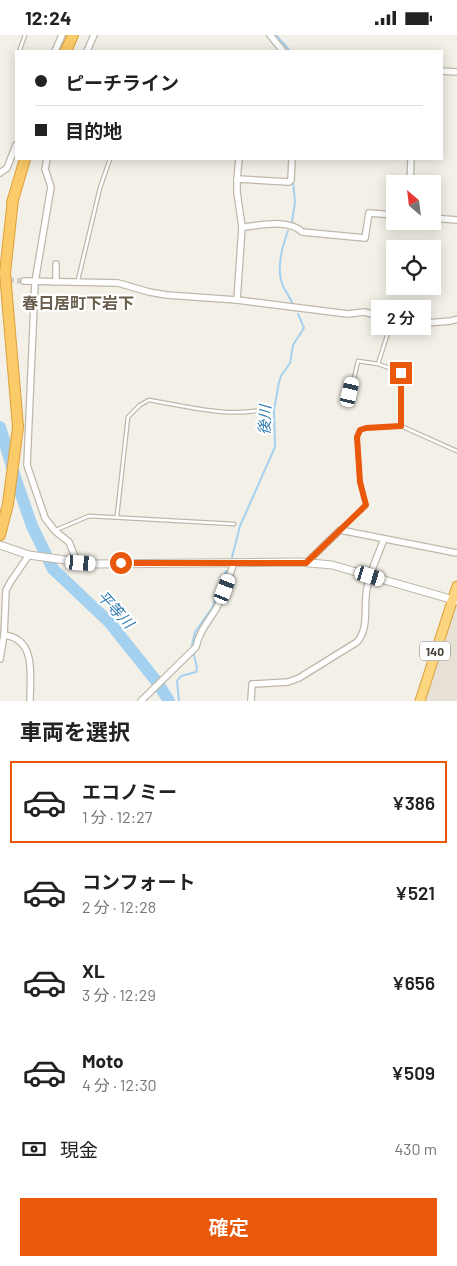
<!DOCTYPE html>
<html lang="ja">
<head>
<meta charset="utf-8">
<style>
  :root { --surface:#fff; --page:#f2f2f2; --text:#222; --muted:#767676; --line:#e0e0e0; --accent:#ea580c }
  body { margin:0; font-family:Barlow,"Noto Sans JP",sans-serif; background:var(--page); color:var(--text); height:100vh; display:flex; flex-direction:column; font-size:19px; white-space:nowrap }
  * { box-sizing:border-box; margin:0 }
  p { font-size:16px; color:var(--muted) }
  .icon { flex:none; width:28px; height:28px; fill:none; stroke:currentColor; stroke-width:2; stroke-linecap:round; stroke-linejoin:round }
  .map { position:relative; height:666px; overflow:hidden }
  .details { display:flex; flex-direction:column; background:var(--surface); flex:1 }
  .details>* { flex:none }
  .guide { position:absolute; left:15px; top:15px; width:428px; height:110px; border-radius:0px; box-shadow:0 2px 12px #0003; display:grid; align-content:center; height:110px; padding:0 20px; background:var(--surface) }
  .needle { width:32px; rotate:332deg }
  .buttons { position:absolute; left:386px; top:140px; display:grid; gap:10px }
  .buttons a { display:grid; place-items:center; width:55px; height:55px; border-radius:0px; background:var(--surface); box-shadow:0 2px 12px #0003; font-size:25px }
  .end { position:absolute; width:22px; height:22px; margin:-11px; border:6px solid #ea580c; background:#fff; box-shadow:0 0 0 2px #fff }
  .from { border-radius:50% }
  .bubble { position:absolute; height:35px; border-radius:0px; background:var(--surface); box-shadow:0 2px 12px #0003; font-size:16px; font-weight:600; line-height:35px; text-align:center }
  .car { position:absolute; width:15px; height:30px; margin:-15px -8px; border-radius:6px; box-shadow:0 0 4px 1px #0007; background:linear-gradient(#fff 24%,#345 0 40%,#fff 0 76%,#345 0 86%,#fff 0) }
  .guide b { display:flex; align-items:center; gap:18px; height:48px; font-size:19px }
  .guide b+b { border-top:1px solid var(--line) }
  .guide i { width:12px; height:12px; background:var(--text) }
  ul { padding:0; list-style:none }
  li { display:flex; align-items:center; gap:15px; height:82px; margin:0 10px 8px; padding:0 10px; border:2px solid transparent; border-radius:0px }
  li div { flex:1 }
  li b { display:block; font-size:19px }
  li em { font-style:normal; font-weight:600 }
  li.current { border-color:var(--accent) }
  li>.icon { width:45px; height:45px; stroke-width:1.5 }
  h2 { padding:0 20px; font-size:22px; line-height:60px }
  .pay { display:flex; align-items:center; gap:12px; height:55px; padding:0 20px; font-size:19px }
  .pay p { margin-inline-start:auto }
  .button { display:flex; gap:10px; margin-top:auto; padding:10px 20px }
  .button a { flex:1; height:58px; border-radius:0px; background:var(--accent); color:#fff; font-size:20px; font-weight:600; line-height:58px; text-align:center }
  .status { display:flex; justify-content:space-between; align-items:center; height:35px; padding:0 25px; background:var(--surface); direction:ltr }
  .status svg { height:14px; fill:currentColor }
  .map>svg:first-child { display:block }
  .residential { fill:#e7e1d5 }
  .lines { fill:none; stroke-linecap:round; stroke-linejoin:round }
  .stream { stroke:#a4d1ef; stroke-width:2 }
  .river { stroke:#a4d1ef; stroke-width:12 }
  .minor-tunnel { stroke:#d0cdc4; stroke-width:5.5; stroke-dasharray:5.5 3; stroke-linecap:butt }
  .service-casing { stroke:#bfb7aa; stroke-width:5 }
  .minor-casing { stroke:#bfb7aa; stroke-width:8 }
  .tertiary-casing { stroke:#bfb7aa; stroke-width:9 }
  .trunk-casing { stroke:#dc9f39; stroke-width:11 }
  .motorway-casing { stroke:#dc9f39; stroke-width:12 }
  .service { stroke:#fff; stroke-width:2.5 }
  .minor { stroke:#fff; stroke-width:5.5 }
  .tertiary { stroke:#fff; stroke-width:7 }
  .trunk { stroke:#fcd580; stroke-width:9 }
  .motorway { stroke:#fccb69; stroke-width:10 }
  .route { stroke:#ea580c; stroke-width:6 }
  .labels { text-anchor:middle; dominant-baseline:central; stroke-width:4.5; stroke-linejoin:round; paint-order:stroke }
  .shield { fill:#fff; stroke:#7e7972; stroke-width:1 }
  .shield-label { font-size:12px; font-weight:bold; fill:#464036 }
  .water-label { font-size:15px; font-style:italic; fill:#307bb1; stroke:#fff }
  .quarter-label { font-size:16px; font-weight:bold; fill:#695e4d; stroke:#fff }
</style>
</head>
<body>
<div class="status"><b>12:24</b><svg viewBox="0 0 49 12"><path d="M0 12V9h3v3zM5 12V6h3v6zM10 12V3h3v9zM15 12V0h3v12zM26 1h20v11H26zM47 4h2v5h-2z"/></svg></div>
<div class="map">
<svg width="457" height="666" viewBox="0 0 457 666">
  <rect width="100%" height="100%" fill="#f3f0e7"/>
  <polygon class="residential" points="457,566 457,666 420,666 448,576"/>
  <g class="lines">
    <g class="stream">
      <polyline points="276,0 290,16"/>
      <polyline points="292,186 295,167 293,146"/>
      <path d="M288 196C282 212 276 235 283 251 286 257 290 263 293 269"/>
      <polyline points="232,522 240,491 275,412 274,375 279,347 281,341 290,328 293,310 304,293 298,279"/>
      <polyline points="192,610 195,597 212,573 226,536"/>
      <polyline points="179,666 177,646 181,641 196,637 197,633 194,620"/>
    </g>
    <polyline class="river" points="0,392 16,445 32,491 53,534 110,588 157,647 169,666"/>
    <polyline class="minor-tunnel" points="0,245 24,246"/>
    <g class="service-casing">
      <g id="service">
        <polyline points="21,16 20,14 25,0"/>
        <polyline points="78,245 100,153 110,124"/>
        <polyline points="392,285 378,329 401,337 401,391 457,416"/>
        <polyline points="351,357 358,326 378,329"/>
        <path d="M117 481 128 382 140 370 149 365C183 371 235 384 268 373"/>
        <polyline points="56,495 89,481 234,489"/>
        <polyline points="340,495 366,470 360,447 357,402 360,395 366,393 401,391"/>
      </g>
    </g>
    <g class="minor-casing">
      <g id="minor">
        <polyline points="270,0 283,16"/>
        <polyline points="55,16 62,0"/>
        <polyline points="87,16 94,0"/>
        <polyline points="441,36 457,37"/>
        <polyline points="47,124 45,134 51,152 35,247 27,430 45,483 55,496 69,507 77,527"/>
        <polyline points="0,138 7,133 16,110"/>
        <polyline points="237,144 239,124"/>
        <polyline points="410,149 411,124"/>
        <polyline points="432,183 457,185"/>
        <path d="M242 192C259 191 289 183 302 197L365 203 369 178 395 180"/>
        <polyline points="56,229 56,247"/>
        <polyline points="24,246 118,248 149,257 167,260 237,265 348,279 364,277 414,289 451,286 457,284"/>
        <polyline points="237,265 242,192 237,157 237,144 289,147 291,145 292,124"/>
        <polyline points="306,528 340,495 457,518"/>
        <path d="M4 600C37 604 30 641 30 666"/>
        <polyline points="0,624 4,600 6,555 11,546 29,520"/>
        <path d="M141 666 196 612C199 597 208 587 216 574 224 559 229 543 234 527"/>
        <path d="M251 666 252 649 288 647 299 643 357 607C370 592 363 571 367 553 370 537 378 520 384 504"/>
      </g>
    </g>
    <g class="tertiary-casing">
      <polyline id="tertiary" points="0,510 29,520 94,529 299,527 332,530 457,566"/>
    </g>
    <g class="trunk-casing">
      <polyline id="trunk" points="420,666 457,551"/>
    </g>
    <g class="motorway-casing">
      <g id="motorway">
        <polyline points="66,16 73,0"/>
        <polyline points="12,168 25,124"/>
        <polyline points="0,500 8,469 18,392 5,238 13,164"/>
      </g>
    </g>
    <use href="#service" class="service"/>
    <use href="#minor" class="minor"/>
    <use href="#tertiary" class="tertiary"/>
    <use href="#trunk" class="trunk"/>
    <use href="#motorway" class="motorway"/>
  </g>
  <g class="lines">
    <polyline class="route" points="121,528 306,528 366,470 360,447 357,402 360,395 366,393 401,391 401,338"/>
  </g>
  <g class="labels">
    <rect class="shield" x="420" y="606.5" width="30" height="19" rx="4"/>
    <g class="shield-label">
      <text x="435" y="616">140</text>
    </g>
    <g class="water-label">
      <text transform="translate(264 385) rotate(-88)">後川</text>
      <text transform="translate(116 574) rotate(47)">平等川</text>
    </g>
    <g class="quarter-label">
      <text x="78" y="267">春日居町下岩下</text>
    </g>
  </g>
</svg>
<div class="buttons">
<a><svg class="needle" viewBox="-14 -14 28 28"><path d="M0-13l5 13h-10z" fill="#e53935"/><path d="M0 13l5-13h-10z" fill="#767676"/></svg></a>
<a><svg class="icon" aria-label="locate" viewBox="0 0 24 24"><circle cx="12" cy="12" r="6"/><path d="M12 2v4M12 18v4M2 12h4M18 12h4"/></svg></a>
</div>
<i class="end from" style="left:121px;top:528px"></i>
<i class="end" style="left:401px;top:338px"></i>
<div class="bubble" style="left:371px;top:265px;width:60px">2 分</div>
<i class="car" style="left:350px;top:357px;rotate:13deg"></i>
<i class="car" style="left:81px;top:528px;rotate:94deg"></i>
<i class="car" style="left:370px;top:541px;rotate:107deg"></i>
<i class="car" style="left:225px;top:554px;rotate:21deg"></i>
<div class="guide">
<b><i class="from"></i>ピーチライン</b>
<b><i></i>目的地</b>
</div>
</div>
<section class="details">
<h2>車両を選択</h2>
<ul>
<li class="current"><svg class="icon" aria-label="car" viewBox="0 0 24 24"><path d="M5 17H2v-5l4-1 3-4h7l3 4 3 1v5h-3M9 17h6M6 11h13"/><circle cx="7" cy="17" r="2"/><circle cx="17" cy="17" r="2"/></svg><div><b>エコノミー</b><p>1 分 · 12:27</p></div><em>¥386</em></li>
<li><svg class="icon" aria-label="car" viewBox="0 0 24 24"><path d="M5 17H2v-5l4-1 3-4h7l3 4 3 1v5h-3M9 17h6M6 11h13"/><circle cx="7" cy="17" r="2"/><circle cx="17" cy="17" r="2"/></svg><div><b>コンフォート</b><p>2 分 · 12:28</p></div><em>¥521</em></li>
<li><svg class="icon" aria-label="car" viewBox="0 0 24 24"><path d="M5 17H2v-5l4-1 3-4h7l3 4 3 1v5h-3M9 17h6M6 11h13"/><circle cx="7" cy="17" r="2"/><circle cx="17" cy="17" r="2"/></svg><div><b>XL</b><p>3 分 · 12:29</p></div><em>¥656</em></li>
<li><svg class="icon" aria-label="car" viewBox="0 0 24 24"><path d="M5 17H2v-5l4-1 3-4h7l3 4 3 1v5h-3M9 17h6M6 11h13"/><circle cx="7" cy="17" r="2"/><circle cx="17" cy="17" r="2"/></svg><div><b>Moto</b><p>4 分 · 12:30</p></div><em>¥509</em></li>
</ul>
<div class="pay"><svg class="icon" aria-label="cash" viewBox="0 0 24 24"><path d="M3 7h18v10H3z"/><circle cx="12" cy="12" r="2"/></svg>現金<p>430 m</p></div>
<div class="button"><a>確定</a></div>
</section>
</body>
</html>
